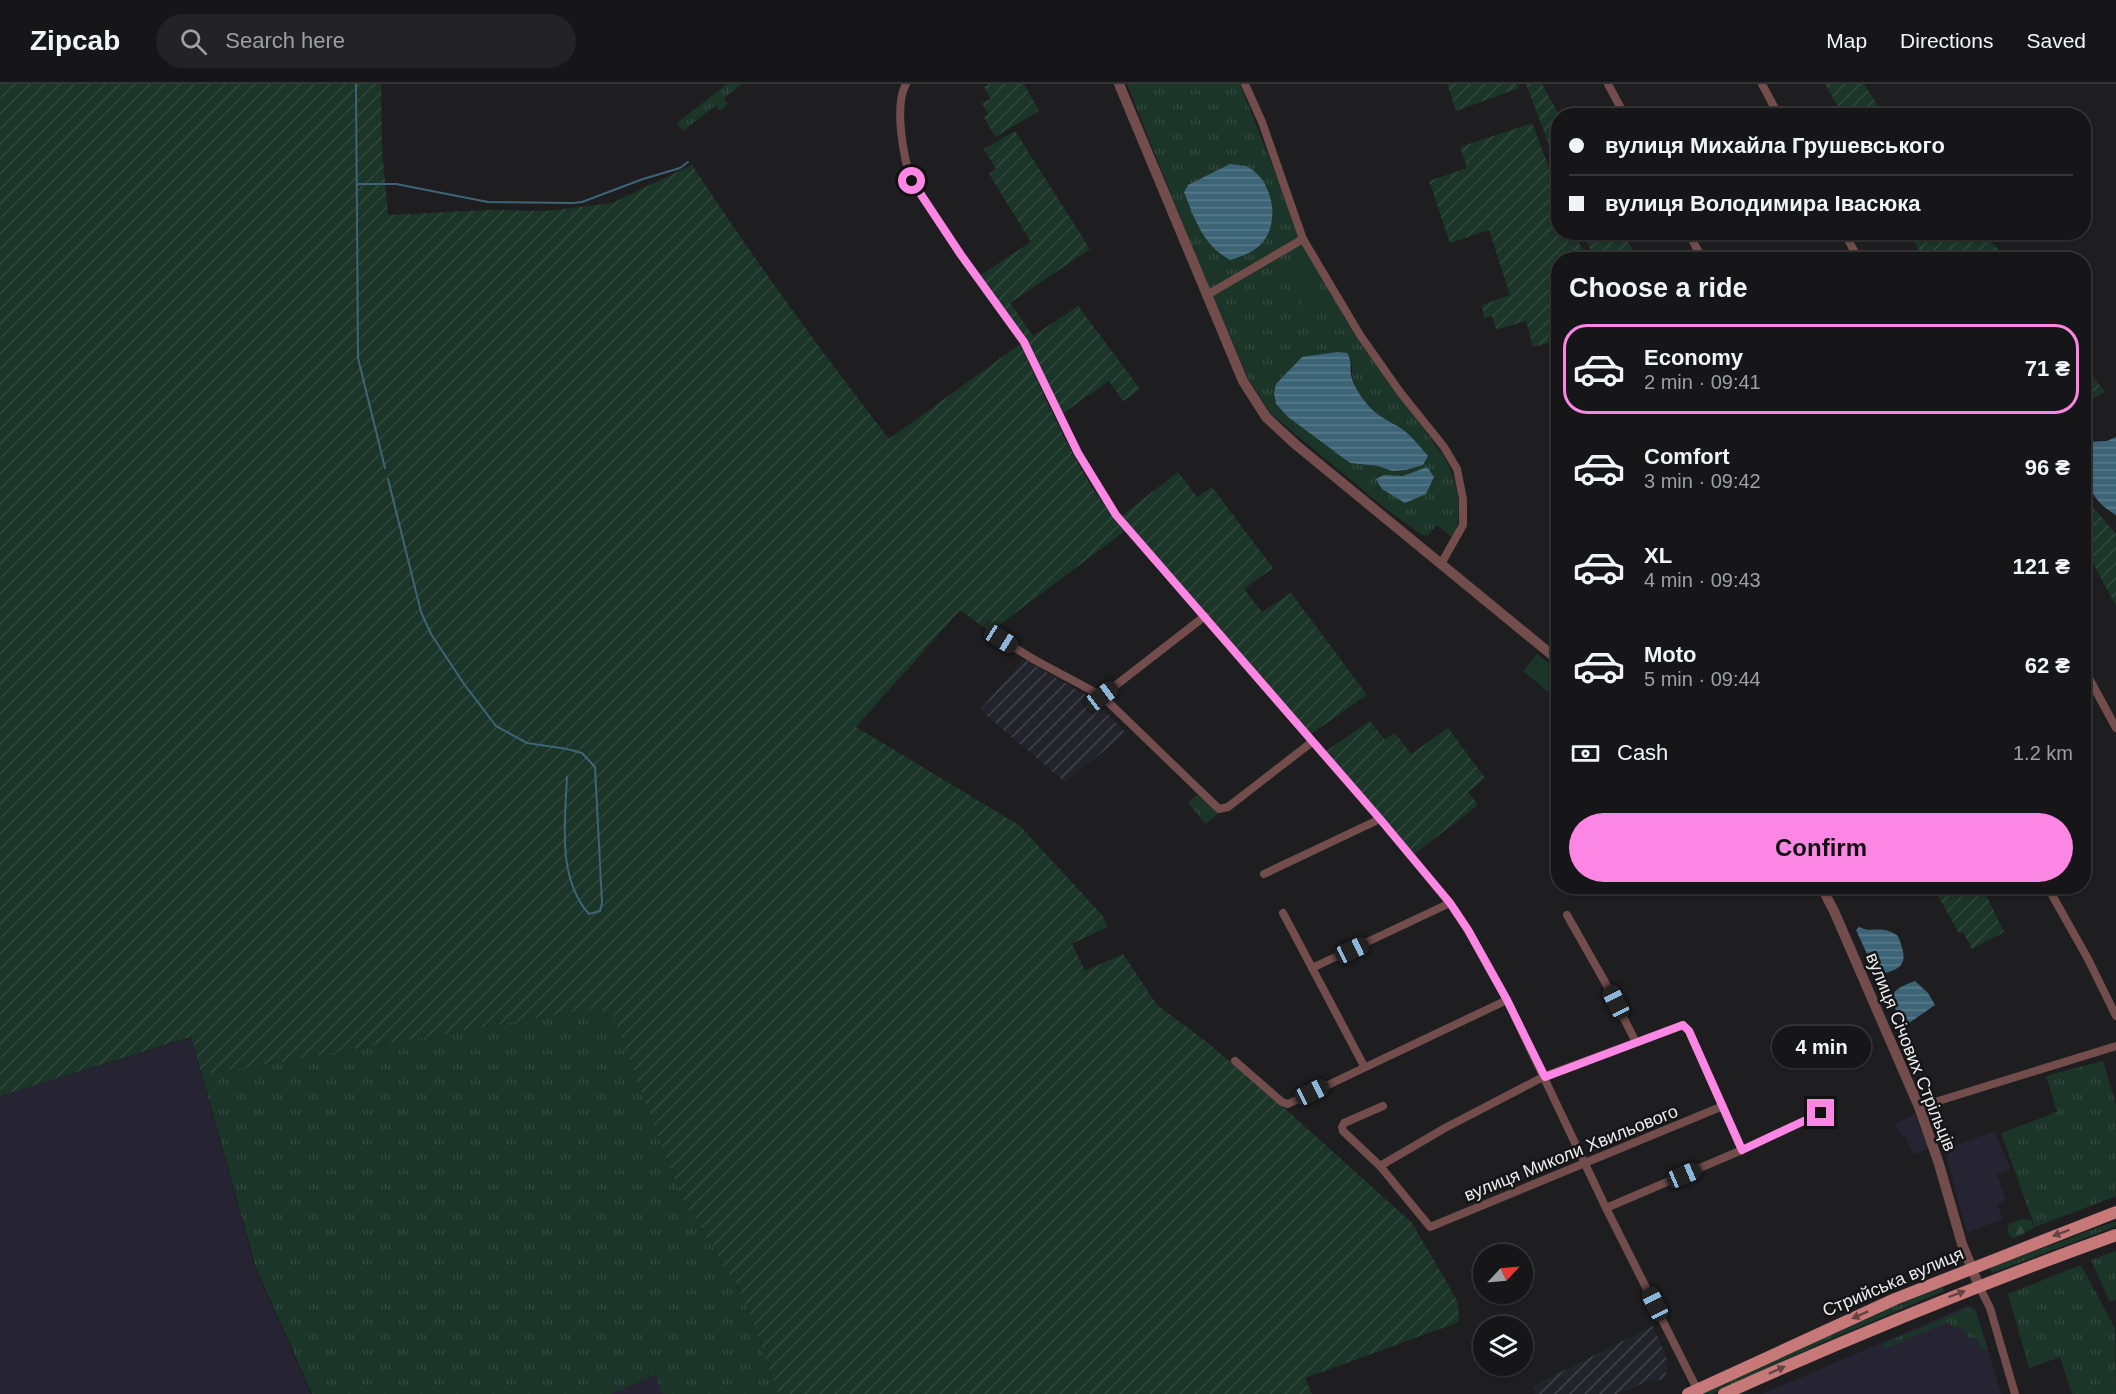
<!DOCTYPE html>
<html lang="en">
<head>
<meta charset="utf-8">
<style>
  :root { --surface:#161619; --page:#232326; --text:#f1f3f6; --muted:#9e9fa2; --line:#353538; --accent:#fc86e3 }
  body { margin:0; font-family:Helvetica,sans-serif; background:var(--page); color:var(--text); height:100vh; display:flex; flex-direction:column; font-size:22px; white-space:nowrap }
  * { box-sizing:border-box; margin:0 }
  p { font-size:20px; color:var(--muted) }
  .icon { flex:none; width:33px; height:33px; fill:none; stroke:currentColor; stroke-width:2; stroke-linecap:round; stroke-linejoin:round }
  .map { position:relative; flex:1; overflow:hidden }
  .sheet { position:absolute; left:1551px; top:168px; width:540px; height:642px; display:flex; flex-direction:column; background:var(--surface); border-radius:24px; box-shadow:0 2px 4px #0004,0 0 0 2px var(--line) }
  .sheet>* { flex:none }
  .hud { position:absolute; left:1551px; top:24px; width:540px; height:132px; border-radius:24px; box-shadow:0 2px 4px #0004,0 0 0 2px var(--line); display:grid; align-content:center; height:132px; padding:0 18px; background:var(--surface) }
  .needle { width:39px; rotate:64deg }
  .tools { position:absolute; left:1473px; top:1160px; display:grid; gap:12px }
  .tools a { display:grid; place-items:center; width:60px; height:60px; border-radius:50%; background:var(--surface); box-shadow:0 2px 4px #0004,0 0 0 2px var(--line); font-size:30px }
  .end { position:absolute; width:27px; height:27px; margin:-14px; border:8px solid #fc86e3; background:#111; box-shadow:0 0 0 3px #111 }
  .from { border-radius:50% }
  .bubble { position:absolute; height:42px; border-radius:21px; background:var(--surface); box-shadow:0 2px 4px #0004,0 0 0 2px var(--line); font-size:20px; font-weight:800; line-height:42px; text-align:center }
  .car { position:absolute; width:18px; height:36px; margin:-18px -9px; border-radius:8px; box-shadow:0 0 4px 2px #0007; background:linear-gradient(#222 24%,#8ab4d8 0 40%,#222 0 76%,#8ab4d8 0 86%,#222 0) }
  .hud b { display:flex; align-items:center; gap:21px; height:57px; font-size:22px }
  .hud b+b { border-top:2px solid var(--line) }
  .hud i { width:15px; height:15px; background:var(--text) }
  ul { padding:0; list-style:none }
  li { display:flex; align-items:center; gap:18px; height:90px; margin:0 12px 9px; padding:0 6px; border:3px solid transparent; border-radius:24px }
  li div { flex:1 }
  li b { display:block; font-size:22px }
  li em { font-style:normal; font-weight:800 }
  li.active { border-color:var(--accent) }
  li>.icon { width:54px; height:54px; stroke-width:1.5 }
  h2 { padding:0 18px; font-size:27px; line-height:72px }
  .pay { display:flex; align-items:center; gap:15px; height:66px; padding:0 18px; font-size:22px }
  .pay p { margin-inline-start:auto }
  .button { display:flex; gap:12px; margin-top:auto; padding:12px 18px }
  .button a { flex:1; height:69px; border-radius:36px; background:var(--accent); color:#111; font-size:24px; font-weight:800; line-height:69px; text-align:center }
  header { display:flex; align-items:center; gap:36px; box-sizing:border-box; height:84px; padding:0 30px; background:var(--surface); border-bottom:2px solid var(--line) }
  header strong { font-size:28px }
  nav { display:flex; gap:33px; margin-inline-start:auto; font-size:21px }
  .search { width:420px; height:54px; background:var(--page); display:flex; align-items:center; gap:15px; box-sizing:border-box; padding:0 21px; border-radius:33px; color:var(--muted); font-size:22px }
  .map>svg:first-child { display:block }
  .commercial { fill:#262333 }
  .industrial { fill:url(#industrial-furrows) }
  .grass { fill:url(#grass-tufts); fill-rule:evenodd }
  .forest { fill:url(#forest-firs) }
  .garden { fill:url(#garden-furrows) }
  .pitch { fill:#1c3529 }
  .water { fill:url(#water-rules) }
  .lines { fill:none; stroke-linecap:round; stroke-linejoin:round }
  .stream { stroke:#3d6577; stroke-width:2 }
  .minor { stroke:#724d4c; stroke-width:8 }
  .tertiary { stroke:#724d4c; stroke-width:10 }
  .primary { stroke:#c67978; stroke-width:12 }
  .oneway { fill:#654243 }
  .route { stroke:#fc86e3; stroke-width:8 }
  .labels { text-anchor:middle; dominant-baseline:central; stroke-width:5; stroke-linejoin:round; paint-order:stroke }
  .street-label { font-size:18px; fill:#ebebed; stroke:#151518 }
</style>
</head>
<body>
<header>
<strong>Zipcab</strong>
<div class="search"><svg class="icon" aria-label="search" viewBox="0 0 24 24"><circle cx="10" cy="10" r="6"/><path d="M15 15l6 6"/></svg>Search here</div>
<nav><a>Map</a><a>Directions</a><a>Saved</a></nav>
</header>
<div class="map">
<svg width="2116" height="1310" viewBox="0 0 2116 1310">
  <defs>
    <pattern id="industrial-furrows" width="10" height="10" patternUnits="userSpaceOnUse" patternTransform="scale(1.5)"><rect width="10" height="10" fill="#23232c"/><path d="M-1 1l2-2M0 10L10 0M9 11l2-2" fill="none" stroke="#43434b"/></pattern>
    <pattern id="grass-tufts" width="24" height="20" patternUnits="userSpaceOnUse" patternTransform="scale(1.5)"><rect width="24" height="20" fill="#1c3529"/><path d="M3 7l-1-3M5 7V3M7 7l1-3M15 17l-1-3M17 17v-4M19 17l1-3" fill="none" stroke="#32493e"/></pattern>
    <pattern id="forest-firs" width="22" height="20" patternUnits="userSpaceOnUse" patternTransform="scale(1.5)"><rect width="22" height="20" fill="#1c3529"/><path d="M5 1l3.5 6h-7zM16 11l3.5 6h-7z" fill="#32493e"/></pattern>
    <pattern id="garden-furrows" width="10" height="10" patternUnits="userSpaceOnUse" patternTransform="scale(1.5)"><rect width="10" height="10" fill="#1c3529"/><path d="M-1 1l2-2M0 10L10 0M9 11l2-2" fill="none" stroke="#32493e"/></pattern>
    <pattern id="water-rules" width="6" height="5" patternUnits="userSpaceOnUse" patternTransform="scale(1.5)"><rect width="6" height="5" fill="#3d6577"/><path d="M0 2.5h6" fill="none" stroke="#597b8b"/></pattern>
  </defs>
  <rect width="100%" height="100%" fill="#1e1e21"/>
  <g class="commercial">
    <polygon points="191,954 255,1184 311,1310 0,1310 0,1012"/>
    <polygon points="1915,1030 1928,1065 1913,1071 1905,1052 1902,1053 1895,1040"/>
    <polygon points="1994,1046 2011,1085 1997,1090 2006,1116 1997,1120 2003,1135 1967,1149 1944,1065 1990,1049"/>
    <polygon points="1967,1222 1973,1223 1976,1227 2001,1310 1762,1310"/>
    <polygon points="657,1291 662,1310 611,1310"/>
  </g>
  <g class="industrial">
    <polygon points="1024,575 1094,616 1126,649 1065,698 980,626"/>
    <polygon points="1653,1242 1668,1278 1665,1295 1645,1298 1619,1310 1535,1310 1533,1304 1535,1301"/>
  </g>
  <g class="grass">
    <polygon points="727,0 742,0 724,14 728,20 720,27 716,21 683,47 677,39"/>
    <path d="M1127 0H1240L1304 162 1356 253 1445 374C1458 401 1464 426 1453 454L1437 441 1427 452 1422 451 1385 424 1271 330 1248 294 1196 172ZM1337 268 1352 280C1350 303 1366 324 1385 336 1391 340 1399 343 1405 348 1414 355 1421 364 1428 373L1392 387 1378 382 1350 379 1288 333 1276 320V300L1302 273Z"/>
    <polygon points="1199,710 1218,730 1205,740 1188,718"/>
    <polygon points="595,924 613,931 681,1112 738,1204 750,1230 778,1310 662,1310 656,1291 611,1310 312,1310 256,1184 202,991"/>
    <polygon points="2103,977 2116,1021 2116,1112 2035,1143 2001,1049 2057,1028 2046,992"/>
    <polygon points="2116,1137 2116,1142 1992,1189 1990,1184"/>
    <polygon points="2116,1167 2116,1215 2110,1218 2091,1176"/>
    <polygon points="2081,1181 2115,1244 2116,1310 2072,1310 2060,1273 2029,1284 2008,1210"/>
    <polygon points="1942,1202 1944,1207 1817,1261 1712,1310 1698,1310 1815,1255"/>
    <path d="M1967 1224 1975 1226 1988 1265 1982 1266 1976 1253 1969 1254C1965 1246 1962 1241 1952 1243L1948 1238 1884 1265 1882 1260Z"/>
  </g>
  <polygon class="forest" points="2023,1135 2031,1136 2034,1144 2014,1154 2010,1153 2007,1145 2010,1139"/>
  <g class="garden">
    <path d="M0 0H381L382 64 388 131 489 126 546 127 612 119 692 81C754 175 820 266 889 355L1020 260C1051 324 1078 394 1125 447L990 548 960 526 856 643 1019 741 1103 832 1107 843 1072 860 1085 887 1123 870 1157 921 1203 955 1270 1011 1412 1139 1458 1218 1459 1238 1305 1294 1312 1310H778L750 1230 738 1204 681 1112 613 932 596 924 202 991 191 953 0 1012Z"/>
    <polygon points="990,0 1024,0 1039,27 995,53 984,33 988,30 982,19 991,15 984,3"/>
    <polygon points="1447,0 1517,0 1519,4 1456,27"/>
    <polygon points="1526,0 1542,0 1559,31 1558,85"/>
    <polygon points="1825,0 1864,0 1884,31 1843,31"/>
    <polygon points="1532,39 1558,107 1558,148 1575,149 1586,175 1558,176 1558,283 1551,258 1533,263 1526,237 1496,246 1492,232 1484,234 1482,221 1510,211 1489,146 1450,159 1429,97 1467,84 1460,63"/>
    <polygon points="1015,47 1090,165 1010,219 1033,252 1078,222 1140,305 1123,317 1109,297 1062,330 1033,269 979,192 1031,158 989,90 996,85 984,65"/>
    <polygon points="1583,149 1623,149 1638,175 1595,175"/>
    <polygon points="1909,149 1983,149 2007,175 1924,175"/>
    <polygon points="2084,282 2105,308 2084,320"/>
    <polygon points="1178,388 1197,413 1212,403 1273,484 1244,505 1262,528 1291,509 1367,611 1311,650 1120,433"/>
    <polygon points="2084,402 2091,421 2116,450 2116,522 2084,463"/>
    <polygon points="1370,637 1385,656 1395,649 1411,670 1448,644 1485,694 1468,708 1478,721 1413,771 1326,667"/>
    <polygon points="1933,803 1982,803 2004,848 1972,865 1963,848 1959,849"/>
  </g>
  <g class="pitch">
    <polygon points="1304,173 1323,211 1304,221 1284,183"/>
    <polygon points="1537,570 1558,587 1558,616 1523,587"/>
  </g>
  <g class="water">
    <path d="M1230 80C1235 81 1244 81 1248 83 1273 97 1280 137 1263 158 1255 168 1242 172 1230 176 1203 161 1195 136 1184 108L1188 101Z"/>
    <path d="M1337 268 1347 269C1352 277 1350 282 1351 291 1353 301 1361 313 1367 320 1376 332 1390 337 1402 345 1412 352 1420 363 1428 372L1423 381 1406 386 1392 387 1378 382 1350 379 1288 333 1276 320 1274 309 1276 300 1302 273Z"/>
    <path d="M2116 353V431C2086 414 2084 390 2084 358L2107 357Z"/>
    <polygon points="1427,383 1434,393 1426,410 1405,419 1382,405 1376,395 1384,391 1403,392"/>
    <path d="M1859 843C1873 850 1880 840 1898 852 1905 871 1910 884 1884 889L1873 883 1856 846Z"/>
    <path d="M1915 897 1928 909 1935 921 1909 939H1902C1890 913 1885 908 1915 897Z"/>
  </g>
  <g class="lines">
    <g class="stream">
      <polyline points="356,0 358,274 385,384"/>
      <polyline points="357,100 396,100 488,118 573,119 582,118 643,95 680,84 688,78"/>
      <path d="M388 395 421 528 431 550 464 600 496 642 527 659 567 665 582 669 595 683 602 819 600 827 589 830C557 794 565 738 567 693"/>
    </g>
    <g class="minor">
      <path d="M906 0C894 21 903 74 912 97L961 171 1024 258 1078 369 1116 431 1380 735 1450 819 1468 846 1507 916 1606 1124 1697 1305"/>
      <polyline points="1245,0 1262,38 1303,155 1360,251 1400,308 1444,363 1457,385 1463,415 1463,441 1441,480"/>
      <polyline points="1608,0 1625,32"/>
      <polyline points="1762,0 1779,32"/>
      <polyline points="1688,148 1703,176"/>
      <polyline points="1844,148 1859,176"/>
      <polyline points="1207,211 1303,155"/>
      <polyline points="1001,555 1033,575 1102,612 1219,725 1228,723 1312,658"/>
      <polyline points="2084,585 2116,644"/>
      <polyline points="1102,612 1205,532"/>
      <polyline points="1264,790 1380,735"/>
      <polyline points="2047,802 2088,875 2116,932"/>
      <polyline points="1283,829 1364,982"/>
      <polyline points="1567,831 1605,898 1636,958"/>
      <polyline points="1312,884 1450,819"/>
      <polyline points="1235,977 1282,1018 1288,1020 1507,916"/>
      <polyline points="1383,1022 1344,1039 1342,1043 1343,1047 1380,1082 1430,1143 1723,1022"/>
      <polyline points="1919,1023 2116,962"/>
      <polyline points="1380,1082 1445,1044 1545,992 1683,941 1689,947 1742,1066"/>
      <polyline points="1606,1124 1742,1066 1821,1029"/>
      <polyline points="1979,1202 1990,1224 2015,1310"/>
    </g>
    <g class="tertiary">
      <polyline points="1119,0 1243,297 1266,333 1295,360 1558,576"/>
      <polyline points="1821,802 1834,827 1919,1023 1939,1080 1962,1160 1979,1202"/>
    </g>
    <g class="primary">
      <polyline points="1688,1310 1895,1215 2116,1128"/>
      <path d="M1724 1310C1853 1252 1983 1199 2116 1151"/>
    </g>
  </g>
  <defs><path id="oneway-solid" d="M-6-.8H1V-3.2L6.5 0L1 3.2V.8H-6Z" transform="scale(1.5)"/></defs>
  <g class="oneway">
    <use href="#oneway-solid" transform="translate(2061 1149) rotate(159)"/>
    <use href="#oneway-solid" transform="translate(1957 1210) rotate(-21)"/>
    <use href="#oneway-solid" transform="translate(1860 1231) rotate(156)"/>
    <use href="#oneway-solid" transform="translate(1777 1286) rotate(-24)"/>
  </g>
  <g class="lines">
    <polyline class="route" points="912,97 961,171 1024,258 1078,369 1116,431 1380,735 1450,819 1468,846 1507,916 1545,993 1683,941 1689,947 1742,1066 1821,1029"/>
  </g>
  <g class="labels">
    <g class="street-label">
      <text transform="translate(1911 968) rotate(68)">вулиця Січових Стрільців</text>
      <text transform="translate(1571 1069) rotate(-22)">вулиця Миколи Хвильового</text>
      <text transform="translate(1893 1198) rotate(-23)">Стрийська вулиця</text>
    </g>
  </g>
</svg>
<div class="tools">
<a><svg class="needle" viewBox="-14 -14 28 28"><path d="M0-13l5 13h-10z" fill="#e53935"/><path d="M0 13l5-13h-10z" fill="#9e9fa2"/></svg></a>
<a><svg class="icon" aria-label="layers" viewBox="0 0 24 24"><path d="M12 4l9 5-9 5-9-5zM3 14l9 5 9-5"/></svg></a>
</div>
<i class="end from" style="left:912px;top:97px"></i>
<i class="end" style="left:1821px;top:1029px"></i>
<div class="bubble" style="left:1772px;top:942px;width:99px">4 min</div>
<i class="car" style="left:1001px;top:555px;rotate:122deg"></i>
<i class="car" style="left:1102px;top:612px;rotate:53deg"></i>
<i class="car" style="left:1352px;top:866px;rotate:65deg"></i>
<i class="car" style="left:1616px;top:918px;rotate:333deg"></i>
<i class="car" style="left:1312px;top:1008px;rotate:64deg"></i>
<i class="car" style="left:1684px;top:1091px;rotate:67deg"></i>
<i class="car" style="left:1655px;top:1220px;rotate:334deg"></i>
<div class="hud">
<b><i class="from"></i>вулиця Михайла Грушевського</b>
<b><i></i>вулиця Володимира Івасюка</b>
</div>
<section class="sheet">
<h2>Choose a ride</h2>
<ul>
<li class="active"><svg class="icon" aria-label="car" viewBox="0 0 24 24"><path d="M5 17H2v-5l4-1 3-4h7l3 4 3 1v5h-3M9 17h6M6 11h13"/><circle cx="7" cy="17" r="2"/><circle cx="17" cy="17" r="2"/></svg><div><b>Economy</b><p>2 min · 09:41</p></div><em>71 ₴</em></li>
<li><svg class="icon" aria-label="car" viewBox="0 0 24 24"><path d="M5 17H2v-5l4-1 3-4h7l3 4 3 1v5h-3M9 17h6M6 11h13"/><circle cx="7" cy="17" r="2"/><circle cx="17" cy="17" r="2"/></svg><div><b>Comfort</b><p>3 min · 09:42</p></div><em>96 ₴</em></li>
<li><svg class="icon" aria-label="car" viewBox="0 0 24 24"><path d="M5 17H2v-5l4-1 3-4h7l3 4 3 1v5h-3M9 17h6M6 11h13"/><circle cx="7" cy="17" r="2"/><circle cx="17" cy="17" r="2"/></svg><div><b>XL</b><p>4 min · 09:43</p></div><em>121 ₴</em></li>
<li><svg class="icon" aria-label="car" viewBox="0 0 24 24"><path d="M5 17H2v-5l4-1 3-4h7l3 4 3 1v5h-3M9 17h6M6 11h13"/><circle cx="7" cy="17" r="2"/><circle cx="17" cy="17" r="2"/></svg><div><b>Moto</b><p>5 min · 09:44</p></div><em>62 ₴</em></li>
</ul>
<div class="pay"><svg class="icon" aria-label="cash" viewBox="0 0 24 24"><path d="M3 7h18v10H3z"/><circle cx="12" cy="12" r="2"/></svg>Cash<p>1.2 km</p></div>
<div class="button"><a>Confirm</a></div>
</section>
</div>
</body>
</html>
